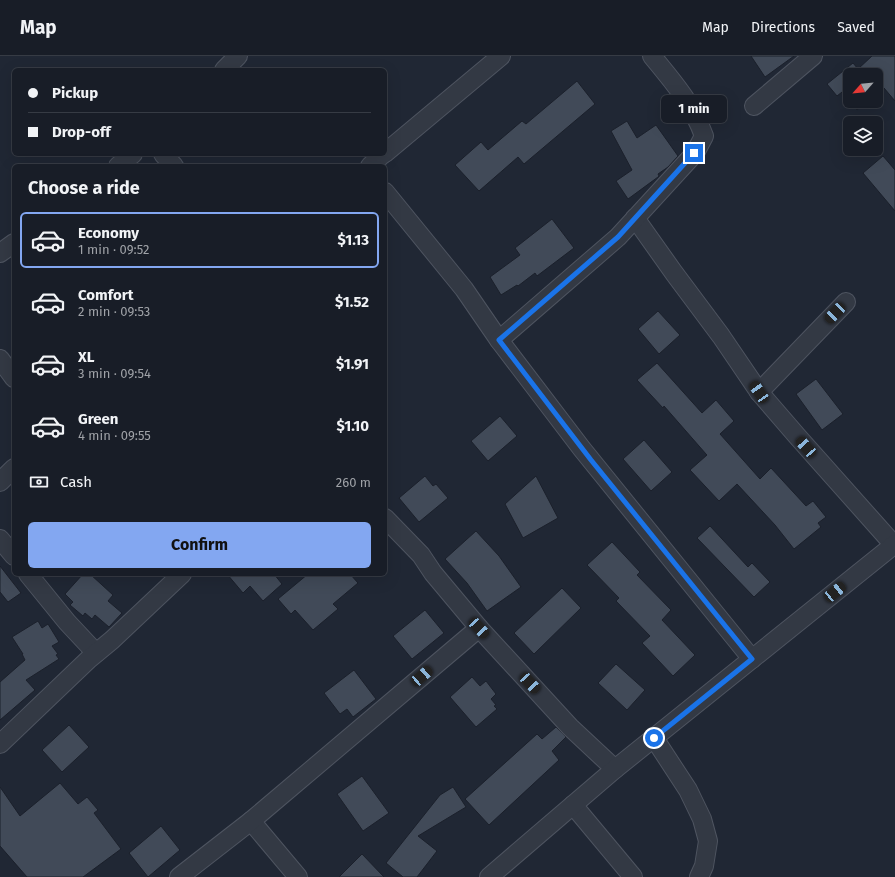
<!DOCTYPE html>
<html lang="en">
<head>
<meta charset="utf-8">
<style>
  :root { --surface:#181d27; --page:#252a33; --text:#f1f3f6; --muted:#9fa2a7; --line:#363b44; --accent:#83a7f1 }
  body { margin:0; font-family:"Fira Sans",sans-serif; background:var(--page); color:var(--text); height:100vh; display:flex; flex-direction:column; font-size:15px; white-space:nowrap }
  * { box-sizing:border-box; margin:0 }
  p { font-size:13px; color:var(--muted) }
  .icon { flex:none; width:22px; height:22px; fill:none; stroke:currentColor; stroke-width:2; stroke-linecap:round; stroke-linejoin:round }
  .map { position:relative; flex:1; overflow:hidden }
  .panel { position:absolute; left:12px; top:108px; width:375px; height:412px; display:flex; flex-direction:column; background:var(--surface); border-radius:6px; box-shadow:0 4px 16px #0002,0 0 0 1px var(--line) }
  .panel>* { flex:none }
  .banner { position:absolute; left:12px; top:12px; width:375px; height:88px; border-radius:6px; box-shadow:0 4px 16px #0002,0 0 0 1px var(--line); display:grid; align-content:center; height:88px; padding:0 16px; background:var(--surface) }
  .needle { width:26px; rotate:243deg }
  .buttons { position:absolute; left:843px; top:12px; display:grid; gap:8px }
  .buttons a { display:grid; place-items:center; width:40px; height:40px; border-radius:6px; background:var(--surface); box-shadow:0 4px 16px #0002,0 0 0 1px var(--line); font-size:20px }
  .end { position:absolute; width:18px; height:18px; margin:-9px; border:5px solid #1a73e8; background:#fff; box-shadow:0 0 0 2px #fff }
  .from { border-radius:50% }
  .bubble { position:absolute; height:28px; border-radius:6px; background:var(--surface); box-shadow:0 4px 16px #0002,0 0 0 1px var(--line); font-size:13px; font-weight:700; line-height:28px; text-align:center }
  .car { position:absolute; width:12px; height:24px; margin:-12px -6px; border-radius:5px; box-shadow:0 0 3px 1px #0007; background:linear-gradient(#222 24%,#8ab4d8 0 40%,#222 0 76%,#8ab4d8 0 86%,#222 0) }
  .banner b { display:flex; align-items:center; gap:14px; height:38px; font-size:15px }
  .banner b+b { border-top:1px solid var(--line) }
  .banner i { width:10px; height:10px; background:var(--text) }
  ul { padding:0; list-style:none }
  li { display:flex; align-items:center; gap:12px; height:56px; margin:0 8px 6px; padding:0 8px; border:2px solid transparent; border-radius:6px }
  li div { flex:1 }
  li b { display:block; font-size:15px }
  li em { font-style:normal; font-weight:700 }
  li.active { border-color:var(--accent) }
  li>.icon { width:36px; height:36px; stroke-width:1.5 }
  h2 { padding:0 16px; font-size:18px; line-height:48px }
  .pay { display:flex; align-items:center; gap:10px; height:44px; padding:0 16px; font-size:15px }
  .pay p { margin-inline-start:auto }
  .action { display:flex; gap:8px; margin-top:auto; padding:8px 16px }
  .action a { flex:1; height:46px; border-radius:6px; background:var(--accent); color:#111; font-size:16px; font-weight:700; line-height:46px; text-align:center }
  header { display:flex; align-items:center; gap:24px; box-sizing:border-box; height:56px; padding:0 20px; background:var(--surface); border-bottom:1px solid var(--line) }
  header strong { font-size:19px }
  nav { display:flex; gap:22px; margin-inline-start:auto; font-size:14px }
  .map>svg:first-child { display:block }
  .building { fill:#414a58; stroke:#1b202b }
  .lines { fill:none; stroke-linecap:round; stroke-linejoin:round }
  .street-casing { stroke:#4e5460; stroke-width:20 }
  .street { stroke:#333944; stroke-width:18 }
  .route { stroke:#1a73e8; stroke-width:5 }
</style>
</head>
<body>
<header>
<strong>Map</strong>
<nav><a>Map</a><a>Directions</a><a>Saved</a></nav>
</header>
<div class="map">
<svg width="895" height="821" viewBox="0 0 895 821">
  <rect width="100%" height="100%" fill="#202734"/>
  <g class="building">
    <polygon points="751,0 794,0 765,21"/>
    <polygon points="872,0 895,0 895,45 884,32 876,39 876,19 850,19 850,45 868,45 857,54 842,36 837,40 827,28 853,7 858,13"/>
    <polygon points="577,25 595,48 524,108 518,101 479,135 455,109 481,86 488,94 522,65 526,68"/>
    <polygon points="627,65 637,82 656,69 678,100 668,111 658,118 659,120 658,121 628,143 616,125 632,114 611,75"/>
    <polygon points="883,100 895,114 895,155 863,117"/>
    <polygon points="552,163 574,192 537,220 535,217 518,230 517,229 501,239 490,221 520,199 515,192"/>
    <polygon points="658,255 680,279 659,298 638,273"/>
    <polygon points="657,307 702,357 716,344 734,365 720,378 760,423 771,412 806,450 813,445 826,461 818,467 821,471 794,493 775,469 737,428 719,445 690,414 707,399 706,398 664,350 663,352 637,324"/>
    <polygon points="816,323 843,358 822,374 796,338"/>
    <polygon points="500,360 517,380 488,405 471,385"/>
    <polygon points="644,384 672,416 651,435 623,403"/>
    <polygon points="425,420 433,430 436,428 448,442 419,466 399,442"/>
    <polygon points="536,420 558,462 523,482 505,448"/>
    <polygon points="710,470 748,511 752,507 770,526 754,541 697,482"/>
    <polygon points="476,475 499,500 521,531 487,555 467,527 445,503"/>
    <polygon points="612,486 640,516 637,519 671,554 662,564 695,599 673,620 642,587 650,580 616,545 619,542 587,509"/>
    <polygon points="0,510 21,537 8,546 0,536"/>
    <polygon points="83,518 90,518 113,539 108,545 122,557 109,571 95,559 92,563 85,557 83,560 70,549 73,546 65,538"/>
    <polygon points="227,518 274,518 282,528 263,545 250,530 243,537"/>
    <polygon points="308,518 350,518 358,527 333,548 338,553 313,574 295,554 291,558 278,543"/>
    <polygon points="562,532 581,552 534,598 514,577"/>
    <polygon points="425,554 444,577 412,603 393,580"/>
    <polygon points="38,565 42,572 48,568 59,586 52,590 58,598 56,599 59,603 26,624 35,634 0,664 0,626 25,604 22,598 23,598 12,581"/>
    <polygon points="616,608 645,634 627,654 598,627"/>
    <polygon points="354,614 376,643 353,661 347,653 340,658 324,637"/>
    <polygon points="472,621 480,630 486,625 496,638 491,643 496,649 494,650 497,653 476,671 450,641"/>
    <polygon points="69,669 89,691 62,716 42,694"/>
    <polygon points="556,671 566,681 552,695 559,704 489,769 465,743 537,678 542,683"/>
    <polygon points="362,720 389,757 363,775 337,738"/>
    <polygon points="60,727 78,748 87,741 98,754 94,757 121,793 83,821 27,821 0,790 0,731 20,760"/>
    <polygon points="453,731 466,751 418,780 437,795 417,821 403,821 386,807 440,739"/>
    <polygon points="161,770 180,794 148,821 129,797"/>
    <polygon points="362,798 384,821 339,821"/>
  </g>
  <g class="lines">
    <g class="street-casing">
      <g id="street">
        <polyline points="224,14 238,0"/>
        <polyline points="754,50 813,0"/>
        <polyline points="385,97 501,0"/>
        <polyline points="163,98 174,110"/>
        <polyline points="118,110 133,98"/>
        <polyline points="370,110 383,98"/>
        <polyline points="385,136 464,233 499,284 582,393 752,603"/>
        <polyline points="635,162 674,217 721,280 759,336 797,380 894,489"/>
        <polyline points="0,197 14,187"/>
        <path d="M499 284 618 181 695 97 704 80C692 47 674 27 652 0"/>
        <polyline points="0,303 14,322"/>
        <polyline points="759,336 846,246"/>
        <polyline points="0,426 14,412"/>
        <polyline points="385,462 421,499 433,517 479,572 570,671 615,713"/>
        <polyline points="0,483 14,500"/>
        <polyline points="28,518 67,566 96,597"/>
        <polyline points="654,682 688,734 702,763 708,785 704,810 699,821"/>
        <polyline points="0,688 89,603 112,584 182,518"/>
        <polyline points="573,749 633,821"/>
        <polyline points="251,765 298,821"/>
        <polyline points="179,821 251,765 479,572"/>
        <polyline points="489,821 615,713 895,488"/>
      </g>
    </g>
    <use href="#street" class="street"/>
  </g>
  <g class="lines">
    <polyline class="route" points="654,682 752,603 591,404 499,284 618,181 694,97"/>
  </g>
</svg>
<div class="buttons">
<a><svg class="needle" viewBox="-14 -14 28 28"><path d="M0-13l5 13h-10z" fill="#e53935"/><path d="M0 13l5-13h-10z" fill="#9fa2a7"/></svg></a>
<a><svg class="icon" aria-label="layers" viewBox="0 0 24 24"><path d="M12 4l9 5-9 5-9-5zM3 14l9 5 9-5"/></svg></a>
</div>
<i class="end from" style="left:654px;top:682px"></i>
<i class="end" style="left:694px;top:97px"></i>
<div class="bubble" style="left:661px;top:39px;width:66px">1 min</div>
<i class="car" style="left:835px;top:257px;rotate:224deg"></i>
<i class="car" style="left:759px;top:336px;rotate:326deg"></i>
<i class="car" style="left:806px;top:391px;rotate:318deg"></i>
<i class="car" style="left:835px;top:536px;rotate:51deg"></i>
<i class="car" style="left:479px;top:572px;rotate:137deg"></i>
<i class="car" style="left:422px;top:620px;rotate:49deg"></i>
<i class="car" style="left:530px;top:627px;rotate:137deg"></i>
<div class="banner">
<b><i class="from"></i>Pickup</b>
<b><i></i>Drop-off</b>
</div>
<section class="panel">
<h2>Choose a ride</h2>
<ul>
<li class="active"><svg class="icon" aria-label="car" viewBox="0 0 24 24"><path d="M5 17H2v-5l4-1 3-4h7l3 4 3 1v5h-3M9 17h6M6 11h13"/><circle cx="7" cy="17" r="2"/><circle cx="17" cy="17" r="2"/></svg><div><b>Economy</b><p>1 min · 09:52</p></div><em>$1.13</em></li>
<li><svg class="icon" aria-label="car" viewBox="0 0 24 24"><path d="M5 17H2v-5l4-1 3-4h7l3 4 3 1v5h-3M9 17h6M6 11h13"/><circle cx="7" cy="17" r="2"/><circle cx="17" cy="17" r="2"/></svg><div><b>Comfort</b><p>2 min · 09:53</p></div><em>$1.52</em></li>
<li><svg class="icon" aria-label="car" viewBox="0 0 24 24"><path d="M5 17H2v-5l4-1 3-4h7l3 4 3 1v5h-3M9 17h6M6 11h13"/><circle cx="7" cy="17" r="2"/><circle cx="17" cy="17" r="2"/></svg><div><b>XL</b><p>3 min · 09:54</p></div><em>$1.91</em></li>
<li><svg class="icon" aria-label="car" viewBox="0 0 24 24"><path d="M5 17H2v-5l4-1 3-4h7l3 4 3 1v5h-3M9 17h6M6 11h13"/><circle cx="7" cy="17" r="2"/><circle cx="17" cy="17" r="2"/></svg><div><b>Green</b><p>4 min · 09:55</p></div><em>$1.10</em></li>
</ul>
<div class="pay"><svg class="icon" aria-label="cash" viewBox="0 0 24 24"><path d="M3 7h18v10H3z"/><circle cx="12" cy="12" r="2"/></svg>Cash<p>260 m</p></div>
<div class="action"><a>Confirm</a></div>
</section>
</div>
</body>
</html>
